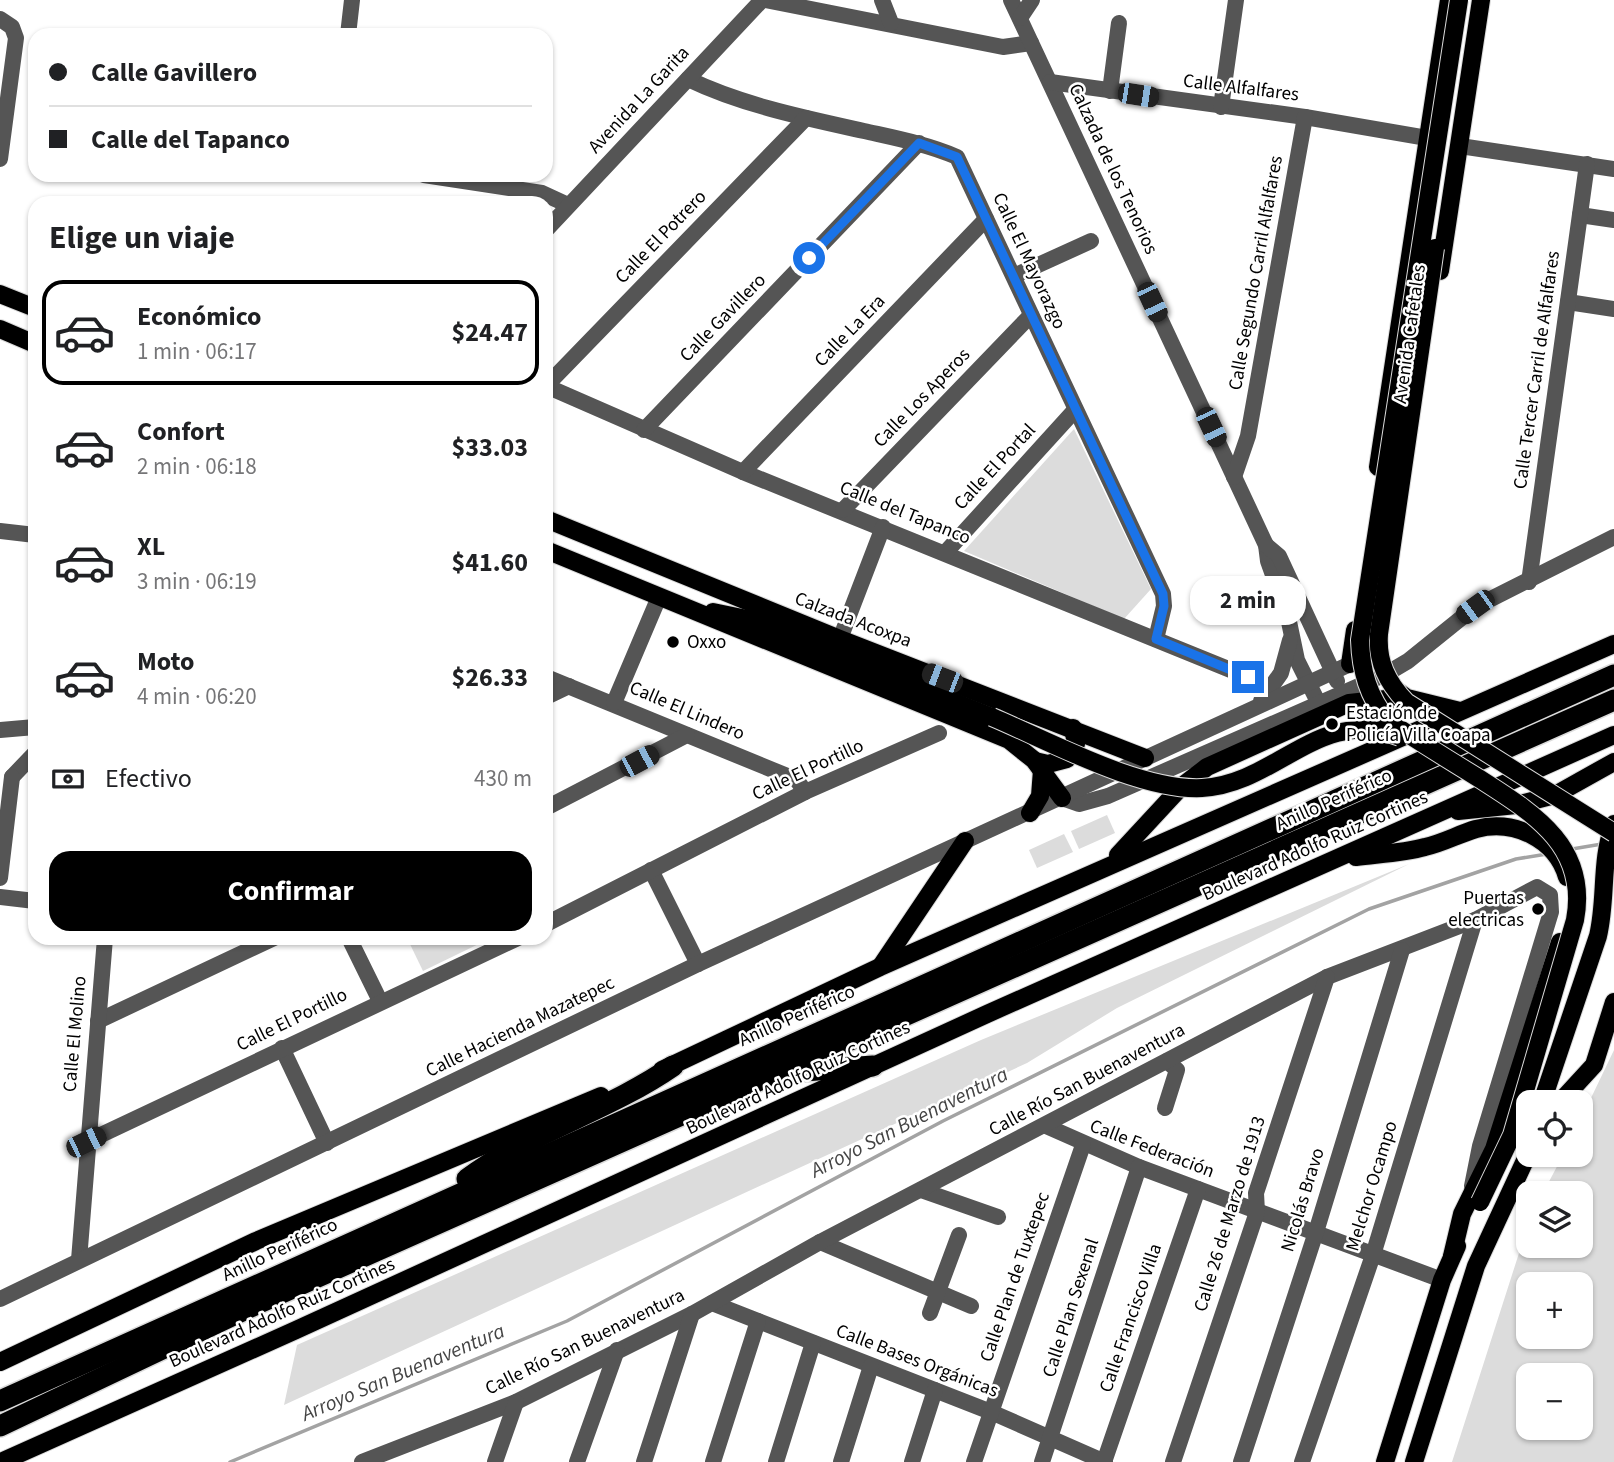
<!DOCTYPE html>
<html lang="es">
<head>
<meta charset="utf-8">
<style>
  :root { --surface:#fff; --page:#f6f6f6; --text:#202124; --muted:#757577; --line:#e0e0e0; --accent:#000 }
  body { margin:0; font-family:"Source Sans 3",sans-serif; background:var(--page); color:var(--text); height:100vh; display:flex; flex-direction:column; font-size:26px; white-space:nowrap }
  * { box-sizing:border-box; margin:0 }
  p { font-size:23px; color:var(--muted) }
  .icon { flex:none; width:38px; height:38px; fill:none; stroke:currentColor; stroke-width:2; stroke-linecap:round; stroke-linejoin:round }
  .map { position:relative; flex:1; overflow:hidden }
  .sheet { position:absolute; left:28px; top:196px; width:525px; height:749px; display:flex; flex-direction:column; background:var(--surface); border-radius:21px; box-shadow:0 2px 5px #0004 }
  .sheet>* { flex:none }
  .hud { position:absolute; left:28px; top:28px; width:525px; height:154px; border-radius:21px; box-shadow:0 2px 5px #0004; display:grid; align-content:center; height:154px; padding:0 21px; background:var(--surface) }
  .buttons { position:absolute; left:1516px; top:1090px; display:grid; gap:14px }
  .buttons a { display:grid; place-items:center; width:77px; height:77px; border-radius:14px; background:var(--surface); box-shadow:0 2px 5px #0004; font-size:35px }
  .end { position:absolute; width:32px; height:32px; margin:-16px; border:9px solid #1a73e8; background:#fff; box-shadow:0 0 0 4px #fff }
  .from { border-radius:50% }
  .bubble { position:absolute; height:49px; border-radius:21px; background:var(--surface); box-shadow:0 2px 5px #0004; font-size:23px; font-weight:700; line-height:49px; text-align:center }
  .car { position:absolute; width:21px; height:42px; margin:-21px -10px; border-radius:9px; box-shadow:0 0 5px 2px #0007; background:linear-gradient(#222 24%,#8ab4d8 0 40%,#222 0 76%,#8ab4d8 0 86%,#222 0) }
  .hud b { display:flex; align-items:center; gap:24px; height:66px; font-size:26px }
  .hud b+b { border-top:2px solid var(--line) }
  .hud i { width:18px; height:18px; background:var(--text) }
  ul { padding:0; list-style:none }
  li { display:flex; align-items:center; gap:21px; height:105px; margin:0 14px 10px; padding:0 7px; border:4px solid transparent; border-radius:21px }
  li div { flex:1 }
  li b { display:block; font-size:26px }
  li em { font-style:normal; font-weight:700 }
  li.selected { border-color:var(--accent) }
  li>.icon { width:63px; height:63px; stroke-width:1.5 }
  h2 { padding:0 21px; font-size:32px; line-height:84px }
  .pay { display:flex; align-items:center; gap:18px; height:77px; padding:0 21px; font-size:26px }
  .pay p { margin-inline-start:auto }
  .primary-button { display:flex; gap:14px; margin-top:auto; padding:14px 21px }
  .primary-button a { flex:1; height:80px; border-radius:21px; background:var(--accent); color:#fff; font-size:28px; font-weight:700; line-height:80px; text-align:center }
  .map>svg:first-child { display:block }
  .green { fill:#dcdcdc; fill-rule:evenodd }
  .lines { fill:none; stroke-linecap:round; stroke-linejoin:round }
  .stream { stroke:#a3a3a3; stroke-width:3.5 }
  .major-casing { stroke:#dbdbdb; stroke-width:20 }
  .highway-casing { stroke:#dbdbdb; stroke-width:24 }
  .minor { stroke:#555; stroke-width:16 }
  .major { stroke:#000; stroke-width:18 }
  .highway { stroke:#000; stroke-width:21 }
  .major-bridge-casing { stroke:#dbdbdb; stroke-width:20; stroke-linecap:butt }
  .major-bridge { stroke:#000; stroke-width:18 }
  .route { stroke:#1a73e8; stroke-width:9 }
  .poi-dot { fill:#000; stroke:#fff; stroke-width:2.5 }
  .labels { text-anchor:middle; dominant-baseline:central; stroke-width:5; stroke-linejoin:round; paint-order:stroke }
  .street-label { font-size:19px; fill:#000; stroke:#fff }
  .poi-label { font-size:19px; fill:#000; stroke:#fff; text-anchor:start }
  .water-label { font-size:21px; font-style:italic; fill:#444; stroke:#fff }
</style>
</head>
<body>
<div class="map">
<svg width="1614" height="1462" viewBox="0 0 1614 1462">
  <rect width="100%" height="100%" fill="#fff"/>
  <g class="green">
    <polygon points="1074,429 1151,589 1124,619 964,551"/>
    <polygon points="1107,815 1115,833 1079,849 1071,831"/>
    <polygon points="1064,834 1073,852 1037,868 1029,850"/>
    <polygon points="1409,864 1117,1008 1027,1063 284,1405 297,1345 981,1040"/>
    <polygon points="407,938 491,938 423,971"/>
    <path d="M1614 1050V1462H1452L1528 1225V1246H1580V1194L1543 1193 1563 1155H1580V1121ZM1580 1284V1337H1528V1284ZM1528 1376H1580V1428H1528Z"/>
  </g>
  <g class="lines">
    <g class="stream">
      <polyline points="1572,849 1602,844"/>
      <polyline points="230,1462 567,1321 943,1121 1369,909 1516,859 1547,854"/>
    </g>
    <g class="major-casing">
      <g id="major">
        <polyline points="1440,271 1481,0"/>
        <polyline points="0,294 35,308"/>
        <polyline points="0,329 35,344"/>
        <polyline points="1378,467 1449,0"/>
        <polyline points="546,519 840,639 1145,758"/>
        <polyline points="546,550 1009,740 1034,760 1062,798"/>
        <polyline points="713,612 747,619 992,717"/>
        <polyline points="1350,664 1355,630"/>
        <polyline points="1400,693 1407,698 1460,711"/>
        <polyline points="1035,761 1048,764 1067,759 1076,744 1073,728"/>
        <polyline points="1458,811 1516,805 1555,795 1614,762"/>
        <polyline points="1030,813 1040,796 1042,770"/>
        <polyline points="1118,855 1181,787 1207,767 1349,703 1386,699 1409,706"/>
        <path d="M1356 857C1379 854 1403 853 1425 847 1443 843 1459 834 1476 829 1514 819 1556 839 1567 877"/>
        <polyline points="881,966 965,841"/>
        <polyline points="662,1070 880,967 1614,644"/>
        <path d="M1542 1102 1598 936C1607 898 1600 861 1614 824"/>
        <polyline points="1560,1102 1594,1065 1614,1002"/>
        <polyline points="1452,1256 1462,1214 1494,1149 1560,942"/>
        <polyline points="0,1362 256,1241 601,1096"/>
        <polyline points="1,1462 296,1330 987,1014 1614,735"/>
        <polyline points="1385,1462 1442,1280 1457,1246"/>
        <polyline points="1414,1462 1476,1266 1528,1154"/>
      </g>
    </g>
    <g class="highway-casing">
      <g id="highway">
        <polyline points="790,1072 873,1066"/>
        <path d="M467 1179C530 1132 608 1111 673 1066"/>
        <polyline points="0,1401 1614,675"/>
        <polyline points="0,1426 257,1304 1614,700"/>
      </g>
    </g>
    <g class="minor">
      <polyline points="765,0 1003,47 1031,43"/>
      <polyline points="882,0 891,23"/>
      <polyline points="1011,0 1266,545 1268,561 1288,617 1297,660 1318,702"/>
      <polyline points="1020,18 1032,0"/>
      <polyline points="0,19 12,27 16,38 0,159"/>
      <polyline points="348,35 352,0"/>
      <path d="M688 79C742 105 805 118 864 131 895 138 927 144 957 157L1163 594 1164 606 1156 639"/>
      <polyline points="1050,82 1305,117 1427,138"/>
      <polyline points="1110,91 1119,23"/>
      <polyline points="1221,107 1236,0"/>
      <polyline points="1460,146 1614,169"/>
      <polyline points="424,175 542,193 568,205"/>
      <polyline points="1580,215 1614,220"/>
      <polyline points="546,230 762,0"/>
      <polyline points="1014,276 1091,241"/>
      <polyline points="1568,302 1614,309"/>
      <polyline points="546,386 743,472 1248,677"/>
      <polyline points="546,386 806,118"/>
      <polyline points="644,430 919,143"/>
      <polyline points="743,472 986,219"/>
      <polyline points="1234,477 1248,436 1305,117"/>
      <polyline points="843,510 1031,315"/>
      <polyline points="0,531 35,535"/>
      <polyline points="1266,545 1279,556 1337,681"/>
      <polyline points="945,553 1075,410"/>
      <polyline points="1529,582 1587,164"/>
      <polyline points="840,639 883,527"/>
      <polyline points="546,677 797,780 805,792"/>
      <polyline points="546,697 569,686"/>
      <polyline points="1261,701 1281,673 1290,640"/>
      <polyline points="614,703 659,597"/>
      <polyline points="0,730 35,727"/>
      <polyline points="12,777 35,753"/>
      <polyline points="1062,798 1079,804 1108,796 1386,674 1408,661 1475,607 1614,537"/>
      <polyline points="546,808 687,735"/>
      <polyline points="651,870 698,964"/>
      <polyline points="0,878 12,777"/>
      <polyline points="0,897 35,901"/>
      <polyline points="546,924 805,792 939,733"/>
      <polyline points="349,938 380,1001"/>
      <polyline points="98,1021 274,938"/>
      <polyline points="282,1048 327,1143"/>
      <polyline points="1165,1108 1177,1070 1167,1061"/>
      <polyline points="1046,1126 1139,1167 1442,1280"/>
      <polyline points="86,1142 518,938"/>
      <polyline points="921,1190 998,1217"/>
      <polyline points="820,1242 971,1306"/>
      <polyline points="79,1260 105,938"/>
      <polyline points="0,1299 698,964 1361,659"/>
      <polyline points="712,1303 991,1412 1105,1462"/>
      <polyline points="930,1313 959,1235"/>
      <polyline points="362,1462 516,1402 692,1314 820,1242 1327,977 1475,920 1537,887 1550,895 1551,912 1480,1146 1472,1186"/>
      <polyline points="495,1462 516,1402"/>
      <polyline points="577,1462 617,1350"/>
      <polyline points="644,1462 692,1314"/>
      <polyline points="713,1462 758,1321"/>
      <polyline points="776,1462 813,1343"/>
      <polyline points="841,1462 871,1366"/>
      <polyline points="912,1462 935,1390"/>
      <polyline points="974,1462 1083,1145"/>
      <polyline points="1042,1462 1139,1167"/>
      <polyline points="1104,1462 1198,1189"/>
      <polyline points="1173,1462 1257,1212 1256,1193 1327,977"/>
      <polyline points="1241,1462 1316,1232 1402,950"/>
      <polyline points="1302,1462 1373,1255 1475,920"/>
    </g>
    <use href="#major" class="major"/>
    <use href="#highway" class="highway"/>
    <g class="major-bridge-casing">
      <g id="major-bridge">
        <path d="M1459 0 1360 640C1361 671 1368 696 1388 721 1418 741 1449 760 1480 779 1533 813 1589 846 1575 920L1512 1135 1480 1202"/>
        <path d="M1435 248 1379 634C1377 662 1387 682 1406 702L1614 833"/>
        <path d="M992 717C1051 742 1140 791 1202 788 1277 784 1320 705 1400 737"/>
      </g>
    </g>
    <use href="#major-bridge" class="major-bridge"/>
  </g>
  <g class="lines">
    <polyline class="route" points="809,258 919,143 957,157 1163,594 1164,606 1156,639 1248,677"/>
  </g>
  <g class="poi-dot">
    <circle cx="673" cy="642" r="7"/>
    <circle cx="1332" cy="724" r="7"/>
    <circle cx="1538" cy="909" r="7"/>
  </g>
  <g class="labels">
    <g class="street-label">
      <text transform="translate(1241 88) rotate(7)">Calle Alfalfares</text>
      <text transform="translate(639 100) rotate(-47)">Avenida La Garita</text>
      <text transform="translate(1113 169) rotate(65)">Calzada de los Tenorios</text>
      <text transform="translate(661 237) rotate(-46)">Calle El Potrero</text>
      <text transform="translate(1029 261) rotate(65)">Calle El Mayorazgo</text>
      <text transform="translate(1256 273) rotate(-80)">Calle Segundo Carril Alfalfares</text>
      <text transform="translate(723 318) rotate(-46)">Calle Gavillero</text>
      <text transform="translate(850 331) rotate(-46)">Calle La Era</text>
      <text transform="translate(1410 334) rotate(-82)">Avenida Cafetales</text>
      <text transform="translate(1537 370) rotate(-82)">Calle Tercer Carril de Alfalfares</text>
      <text transform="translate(922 398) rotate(-46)">Calle Los Aperos</text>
      <text transform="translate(995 467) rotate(-47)">Calle El Portal</text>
      <text transform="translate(905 513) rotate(22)">Calle del Tapanco</text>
      <text transform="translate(853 620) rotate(21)">Calzada Acoxpa</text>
      <text transform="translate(687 711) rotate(23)">Calle El Lindero</text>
      <text transform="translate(808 770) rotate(-25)">Calle El Portillo</text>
      <text transform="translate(1334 800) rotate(-24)">Anillo Periférico</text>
      <text transform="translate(1315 846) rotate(-24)">Boulevard Adolfo Ruiz Cortines</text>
      <text transform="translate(797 1016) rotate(-24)">Anillo Periférico</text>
      <text transform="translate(292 1020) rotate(-26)">Calle El Portillo</text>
      <text transform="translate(520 1027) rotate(-26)">Calle Hacienda Mazatepec</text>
      <text transform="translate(75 1034) rotate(-85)">Calle El Molino</text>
      <text transform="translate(798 1078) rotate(-25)">Boulevard Adolfo Ruiz Cortines</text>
      <text transform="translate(1087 1080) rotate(-28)">Calle Río San Buenaventura</text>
      <text transform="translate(1152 1149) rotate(21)">Calle Federación</text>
      <text transform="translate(1372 1186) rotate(-73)">Melchor Ocampo</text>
      <text transform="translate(1303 1200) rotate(-73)">Nicolás Bravo</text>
      <text transform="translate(1230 1214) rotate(-73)">Calle 26 de Marzo de 1913</text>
      <text transform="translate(280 1250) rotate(-25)">Anillo Periférico</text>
      <text transform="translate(1015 1277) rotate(-71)">Calle Plan de Tuxtepec</text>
      <text transform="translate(1071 1308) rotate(-72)">Calle Plan Sexenal</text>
      <text transform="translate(282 1313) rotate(-24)">Boulevard Adolfo Ruiz Cortines</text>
      <text transform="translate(1131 1318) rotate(-71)">Calle Francisco Villa</text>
      <text transform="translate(585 1342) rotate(-26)">Calle Río San Buenaventura</text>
      <text transform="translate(917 1361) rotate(21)">Calle Bases Orgánicas</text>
    </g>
    <g class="poi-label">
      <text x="687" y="642">Oxxo</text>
      <text x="1346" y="713">Estación de<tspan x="1346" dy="22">Policía Villa Coapa</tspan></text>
      <text x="1524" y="898" text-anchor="end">Puertas<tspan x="1524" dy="22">electricas</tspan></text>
    </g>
    <g class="water-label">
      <text transform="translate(909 1122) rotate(-27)">Arroyo San Buenaventura</text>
      <text transform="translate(403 1372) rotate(-23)">Arroyo San Buenaventura</text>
    </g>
  </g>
</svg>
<div class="buttons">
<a><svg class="icon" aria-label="locate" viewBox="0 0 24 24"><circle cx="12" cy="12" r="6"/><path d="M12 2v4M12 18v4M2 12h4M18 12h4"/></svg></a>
<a><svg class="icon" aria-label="layers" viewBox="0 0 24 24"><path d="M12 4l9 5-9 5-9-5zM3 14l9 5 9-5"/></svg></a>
<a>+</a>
<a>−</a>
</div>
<i class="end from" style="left:809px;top:258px"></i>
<i class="end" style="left:1248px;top:677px"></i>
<div class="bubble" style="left:1190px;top:576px;width:116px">2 min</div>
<i class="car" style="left:1138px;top:95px;rotate:99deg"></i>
<i class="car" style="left:1152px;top:302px;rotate:155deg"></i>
<i class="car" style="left:1211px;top:427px;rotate:155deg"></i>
<i class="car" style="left:1475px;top:607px;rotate:234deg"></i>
<i class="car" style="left:942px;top:678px;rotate:291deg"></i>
<i class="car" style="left:639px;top:761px;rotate:62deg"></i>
<i class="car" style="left:86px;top:1142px;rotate:64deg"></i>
<div class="hud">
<b><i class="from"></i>Calle Gavillero</b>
<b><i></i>Calle del Tapanco</b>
</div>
<section class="sheet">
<h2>Elige un viaje</h2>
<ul>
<li class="selected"><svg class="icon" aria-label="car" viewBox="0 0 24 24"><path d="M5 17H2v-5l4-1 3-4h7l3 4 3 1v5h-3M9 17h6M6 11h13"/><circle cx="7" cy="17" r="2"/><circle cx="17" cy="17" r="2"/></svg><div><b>Económico</b><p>1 min · 06:17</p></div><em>$24.47</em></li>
<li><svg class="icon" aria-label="car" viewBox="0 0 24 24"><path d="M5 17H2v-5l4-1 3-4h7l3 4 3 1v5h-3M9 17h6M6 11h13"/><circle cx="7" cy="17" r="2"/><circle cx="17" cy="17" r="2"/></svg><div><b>Confort</b><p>2 min · 06:18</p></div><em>$33.03</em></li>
<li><svg class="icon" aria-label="car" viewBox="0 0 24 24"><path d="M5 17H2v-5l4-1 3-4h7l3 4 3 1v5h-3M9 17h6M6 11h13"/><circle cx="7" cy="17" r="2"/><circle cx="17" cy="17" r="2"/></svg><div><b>XL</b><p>3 min · 06:19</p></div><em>$41.60</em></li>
<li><svg class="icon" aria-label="car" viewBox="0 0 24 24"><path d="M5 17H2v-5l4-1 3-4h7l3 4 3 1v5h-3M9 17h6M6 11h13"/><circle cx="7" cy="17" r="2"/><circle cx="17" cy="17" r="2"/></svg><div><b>Moto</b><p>4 min · 06:20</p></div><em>$26.33</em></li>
</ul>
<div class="pay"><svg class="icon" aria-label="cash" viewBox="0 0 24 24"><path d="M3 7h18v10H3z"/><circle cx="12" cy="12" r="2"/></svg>Efectivo<p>430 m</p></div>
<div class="primary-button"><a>Confirmar</a></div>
</section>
</div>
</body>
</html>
